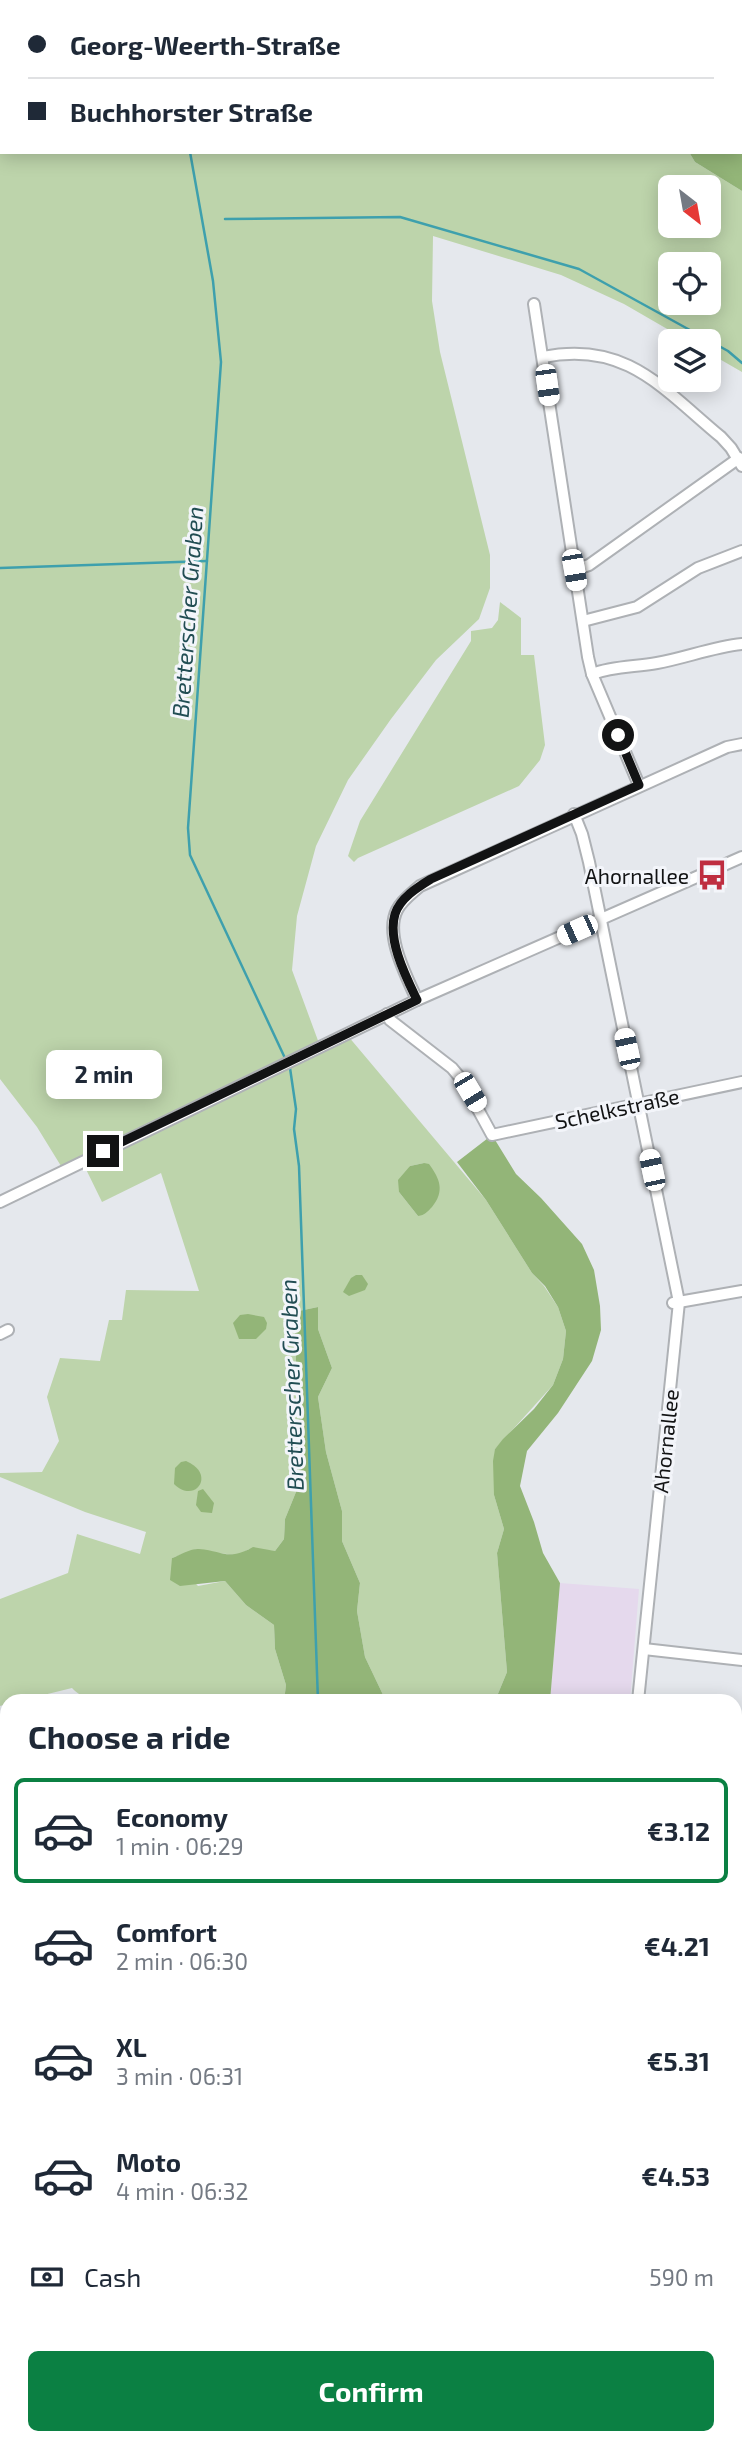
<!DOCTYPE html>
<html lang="en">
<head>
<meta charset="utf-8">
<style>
  :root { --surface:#fff; --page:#f6f6f7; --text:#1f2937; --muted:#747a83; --line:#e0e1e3; --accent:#0b8043 }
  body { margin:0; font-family:"Exo 2",sans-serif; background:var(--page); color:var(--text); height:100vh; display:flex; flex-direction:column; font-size:26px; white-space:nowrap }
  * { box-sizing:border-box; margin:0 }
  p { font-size:23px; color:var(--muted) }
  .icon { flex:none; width:38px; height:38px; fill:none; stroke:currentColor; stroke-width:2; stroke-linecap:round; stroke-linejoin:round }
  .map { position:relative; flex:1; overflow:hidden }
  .side { position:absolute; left:0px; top:1694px; width:742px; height:751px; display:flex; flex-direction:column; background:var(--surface); border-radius:21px 21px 0 0; box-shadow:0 4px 18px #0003 }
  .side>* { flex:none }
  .guide { position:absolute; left:0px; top:0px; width:742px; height:154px; box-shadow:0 4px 18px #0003; display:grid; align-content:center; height:154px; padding:0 28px; background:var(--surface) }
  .needle { width:46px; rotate:149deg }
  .controls { position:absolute; left:658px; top:175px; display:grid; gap:14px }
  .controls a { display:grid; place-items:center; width:63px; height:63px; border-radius:10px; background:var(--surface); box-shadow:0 4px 18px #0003; font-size:35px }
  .end { position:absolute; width:32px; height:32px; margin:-16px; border:9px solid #121314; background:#fff; box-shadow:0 0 0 4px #fff }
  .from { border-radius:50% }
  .bubble { position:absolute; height:49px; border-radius:10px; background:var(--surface); box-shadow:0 4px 18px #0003; font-size:23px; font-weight:700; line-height:49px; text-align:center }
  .car { position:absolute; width:21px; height:42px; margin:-21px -10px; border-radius:9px; box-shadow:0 0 5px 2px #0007; background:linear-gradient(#fff 24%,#345 0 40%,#fff 0 76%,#345 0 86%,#fff 0) }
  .guide b { display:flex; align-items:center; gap:24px; height:66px; font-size:26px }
  .guide b+b { border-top:2px solid var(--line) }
  .guide i { width:18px; height:18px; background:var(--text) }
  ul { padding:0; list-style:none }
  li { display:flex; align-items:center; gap:21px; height:105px; margin:0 14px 10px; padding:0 14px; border:4px solid transparent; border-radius:10px }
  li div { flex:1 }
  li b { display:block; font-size:26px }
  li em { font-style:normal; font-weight:700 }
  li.selected { border-color:var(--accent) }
  li>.icon { width:63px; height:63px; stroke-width:1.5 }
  h2 { padding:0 28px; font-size:32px; line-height:84px }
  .pay { display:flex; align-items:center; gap:18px; height:77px; padding:0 28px; font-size:26px }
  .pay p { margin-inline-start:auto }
  .cta { display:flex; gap:14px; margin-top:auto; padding:14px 28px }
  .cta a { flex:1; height:80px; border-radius:10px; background:var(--accent); color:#fff; font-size:28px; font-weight:700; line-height:80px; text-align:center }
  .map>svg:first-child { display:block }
  .education { fill:#e5d9ed }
  .green { fill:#bdd4ab; fill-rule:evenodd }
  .forest { fill:#93b578 }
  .water { fill:#3ea0ad }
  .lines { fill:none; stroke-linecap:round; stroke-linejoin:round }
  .stream { stroke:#3ea0ad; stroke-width:2.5 }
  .river { stroke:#3ea0ad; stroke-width:16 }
  .minor-casing { stroke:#aeb1b5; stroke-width:14 }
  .secondary-casing { stroke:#aeb1b5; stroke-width:18 }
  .minor { stroke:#fff; stroke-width:10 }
  .secondary { stroke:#f0edff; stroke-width:14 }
  .route { stroke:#121314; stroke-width:9 }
  .labels { text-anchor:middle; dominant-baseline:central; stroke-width:6; stroke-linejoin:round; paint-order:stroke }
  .poi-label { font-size:21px; fill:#121314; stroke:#f3f5fa; text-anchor:end }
  .street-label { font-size:21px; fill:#121314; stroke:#f3f5fa }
  .water-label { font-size:23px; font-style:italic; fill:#214d53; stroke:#f3f5fa }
</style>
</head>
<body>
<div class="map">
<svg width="742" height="2444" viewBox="0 0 742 2444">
  <rect width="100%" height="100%" fill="#e5e8ed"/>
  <g class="education">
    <polygon points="560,1583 639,1589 630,1701 550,1701"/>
    <polygon points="0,1927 7,1934 7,2029 0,2036"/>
  </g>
  <g class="green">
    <path d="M0 0H377L379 2H2V152H689L695 162 742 191V372L709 353V341H688L624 304 561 275 433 236 432 301 440 352 490 555V588L479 619 436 660 391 719 348 780 316 846 297 916 292 970 320 1046 348 1036 486 1200 532 1273 544 1286 558 1307 566 1331 563 1359 553 1385 495 1449 494 1495 504 1529 497 1553 507 1672 495 1701 385 1699 365 1657 357 1611 360 1583 342 1541V1511L326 1452 318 1397 332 1368 318 1329V1307L294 1312 299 1434 296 1492 285 1519 284 1539 275 1551 249 1549 239 1555 215 1553 196 1549 172 1558 198 1586 225 1581 246 1605 274 1625 275 1649 286 1685 284 1701H94L92 1695C83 1698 78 1694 72 1688L19 1701H7V1704L0 1706V1599L68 1573 77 1534 140 1554 146 1532 85 1512 0 1477V1473L42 1472 59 1441 47 1397 60 1358 100 1361 109 1320H122L126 1290 199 1291 161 1173 102 1202 80 1157 61 1166 37 1127 0 1079ZM670 187H709V226H670ZM670 264H709V303H670ZM424 1163 418 1216 399 1192 410 1166Z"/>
    <polygon points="500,602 521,618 521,655 534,655 545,745 540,760 519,786 358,858 354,862 348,856 360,821 471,641 471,631 492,628 498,620"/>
    <polygon points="389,2438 551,2438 549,2444 378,2444"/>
  </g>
  <g class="forest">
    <polygon points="442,0 742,0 742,18 740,2 447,2"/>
    <polygon points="740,71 742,73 742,191 695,162 689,152 740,152"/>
    <polygon points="492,1135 516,1174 541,1198 582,1244 594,1270 600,1306 601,1330 592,1361 558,1413 527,1451 520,1486 534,1522 543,1553 560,1583 550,1701 495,1701 507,1672 497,1553 504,1529 494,1495 493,1461 495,1449 503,1439 534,1409 553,1385 563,1359 566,1331 558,1307 545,1286 532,1273 486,1200 457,1162"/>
    <path d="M424 1163 429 1164C440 1179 445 1191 432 1207 427 1212 425 1215 418 1216L399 1192 398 1180 410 1166Z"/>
    <polygon points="356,1275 362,1275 368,1284 365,1290 349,1296 343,1292 351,1278"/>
    <path d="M318 1307V1329L332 1368 318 1397 326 1452 342 1511V1541L360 1583 357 1611 365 1657 385 1699 390 1701H284L286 1685 275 1649 274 1625 246 1605 225 1581 180 1586 170 1580 172 1558C180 1555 191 1548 199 1549 223 1551 228 1561 253 1547L275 1551 284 1539 285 1519 296 1492 299 1434 294 1312Z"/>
    <polygon points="248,1314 264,1317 267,1323 266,1329 256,1339 239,1339 233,1323 240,1315"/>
    <path d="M186 1461C217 1474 195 1505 174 1484L175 1468 181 1462Z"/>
    <polygon points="203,1489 214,1503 212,1513 201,1512 196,1505 198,1491"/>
  </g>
  <polygon class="water" points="742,2095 742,2444 501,2444 498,2438 735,2438 735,2100"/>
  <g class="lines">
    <g class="stream">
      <polyline points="147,0 148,2"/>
      <polyline points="190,152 213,281 221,362 188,828 190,855 284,1056"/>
      <polyline points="225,219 400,217 579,269 728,351 742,363"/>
      <polyline points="0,568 207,561"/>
      <polyline points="290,1068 296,1109 294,1129 299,1166 318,1701"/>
    </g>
    <polyline class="river" points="409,0 411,2"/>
    <g class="minor-casing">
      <g id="minor">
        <polyline points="534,304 588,657 592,674 639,785"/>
        <path d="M543 357C626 340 663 389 721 437L731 448 742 466"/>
        <polyline points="574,570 589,565 739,458"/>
        <polyline points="583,621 637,607 698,568 742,551"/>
        <path d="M592 674C613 666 635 667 657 663 685 658 713 647 742 644"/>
        <polyline points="574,814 582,834 589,862 679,1302 638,1701"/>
        <path d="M417 1000C407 977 384 935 397 910 402 900 411 894 420 886L727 747 742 744"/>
        <polyline points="387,1014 390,1020 452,1068 462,1080 492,1135 742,1082"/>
        <polyline points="0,1202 417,1000 742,857"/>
        <polyline points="673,1303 742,1291"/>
        <polyline points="0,1334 8,1330"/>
        <polyline points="644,1649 742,1660"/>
        <polyline points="735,1874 742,1873"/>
        <polyline points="0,1917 7,1924"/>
        <polyline points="0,2434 12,2444"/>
      </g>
    </g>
    <g class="secondary-casing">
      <polyline id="secondary" points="0,2214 7,2221"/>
    </g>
    <use href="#minor" class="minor"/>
    <use href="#secondary" class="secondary"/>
  </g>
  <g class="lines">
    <path class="route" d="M103 1151 417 1000C406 977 387 940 395 914 400 898 418 887 431 879L639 785 618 735"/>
  </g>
  <defs>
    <g id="bus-bare" transform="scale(2.415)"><path d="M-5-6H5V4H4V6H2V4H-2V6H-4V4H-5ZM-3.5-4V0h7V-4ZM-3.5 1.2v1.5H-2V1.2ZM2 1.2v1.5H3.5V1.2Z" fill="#bf2e40" stroke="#f3f5fa" stroke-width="2.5" paint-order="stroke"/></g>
  </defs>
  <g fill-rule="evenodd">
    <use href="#bus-bare" x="712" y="875"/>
  </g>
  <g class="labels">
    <g class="poi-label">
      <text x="689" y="875">Ahornallee</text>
    </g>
    <g class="street-label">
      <text transform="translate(617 1108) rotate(-12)">Schelkstraße</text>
      <text transform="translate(665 1441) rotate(-84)">Ahornallee</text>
    </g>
    <g class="water-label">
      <text transform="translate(187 612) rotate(-86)">Bretterscher Graben</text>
      <text transform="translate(291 1385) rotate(-92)">Bretterscher Graben</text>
    </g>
  </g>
</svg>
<div class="controls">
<a><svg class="needle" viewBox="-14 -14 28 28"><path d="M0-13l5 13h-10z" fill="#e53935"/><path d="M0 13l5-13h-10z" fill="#747a83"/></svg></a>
<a><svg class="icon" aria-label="locate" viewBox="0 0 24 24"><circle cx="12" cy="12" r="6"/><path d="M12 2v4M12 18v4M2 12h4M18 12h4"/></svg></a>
<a><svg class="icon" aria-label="layers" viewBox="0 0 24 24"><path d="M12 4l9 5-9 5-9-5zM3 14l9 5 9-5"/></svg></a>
</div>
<i class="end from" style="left:618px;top:735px"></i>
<i class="end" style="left:103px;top:1151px"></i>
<div class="bubble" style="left:46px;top:1050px;width:116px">2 min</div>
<i class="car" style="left:547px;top:385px;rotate:172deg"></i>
<i class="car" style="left:574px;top:570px;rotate:170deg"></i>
<i class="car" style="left:577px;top:930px;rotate:246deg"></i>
<i class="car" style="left:627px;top:1049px;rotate:348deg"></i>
<i class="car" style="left:470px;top:1092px;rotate:149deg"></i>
<i class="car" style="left:652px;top:1170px;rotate:348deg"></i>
<div class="guide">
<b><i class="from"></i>Georg-Weerth-Straße</b>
<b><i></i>Buchhorster Straße</b>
</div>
<section class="side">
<h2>Choose a ride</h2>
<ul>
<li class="selected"><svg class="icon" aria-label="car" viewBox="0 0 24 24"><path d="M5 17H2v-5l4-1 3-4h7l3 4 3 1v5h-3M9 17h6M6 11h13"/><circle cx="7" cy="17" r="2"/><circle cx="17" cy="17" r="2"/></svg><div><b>Economy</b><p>1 min · 06:29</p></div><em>€3.12</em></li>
<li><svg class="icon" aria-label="car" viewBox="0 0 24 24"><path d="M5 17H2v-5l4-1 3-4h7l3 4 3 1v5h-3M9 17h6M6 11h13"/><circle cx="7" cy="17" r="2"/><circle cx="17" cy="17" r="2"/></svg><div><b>Comfort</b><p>2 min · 06:30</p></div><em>€4.21</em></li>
<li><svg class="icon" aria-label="car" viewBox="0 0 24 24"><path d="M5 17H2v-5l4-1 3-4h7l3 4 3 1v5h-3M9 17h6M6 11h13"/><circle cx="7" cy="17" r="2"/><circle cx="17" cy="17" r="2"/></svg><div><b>XL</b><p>3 min · 06:31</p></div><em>€5.31</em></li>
<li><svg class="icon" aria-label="car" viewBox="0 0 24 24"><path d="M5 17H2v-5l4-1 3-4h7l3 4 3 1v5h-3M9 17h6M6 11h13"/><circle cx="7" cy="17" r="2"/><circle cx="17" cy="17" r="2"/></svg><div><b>Moto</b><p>4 min · 06:32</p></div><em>€4.53</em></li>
</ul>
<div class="pay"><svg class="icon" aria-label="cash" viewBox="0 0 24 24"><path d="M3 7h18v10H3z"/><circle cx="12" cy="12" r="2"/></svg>Cash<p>590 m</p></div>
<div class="cta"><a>Confirm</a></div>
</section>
</div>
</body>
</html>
